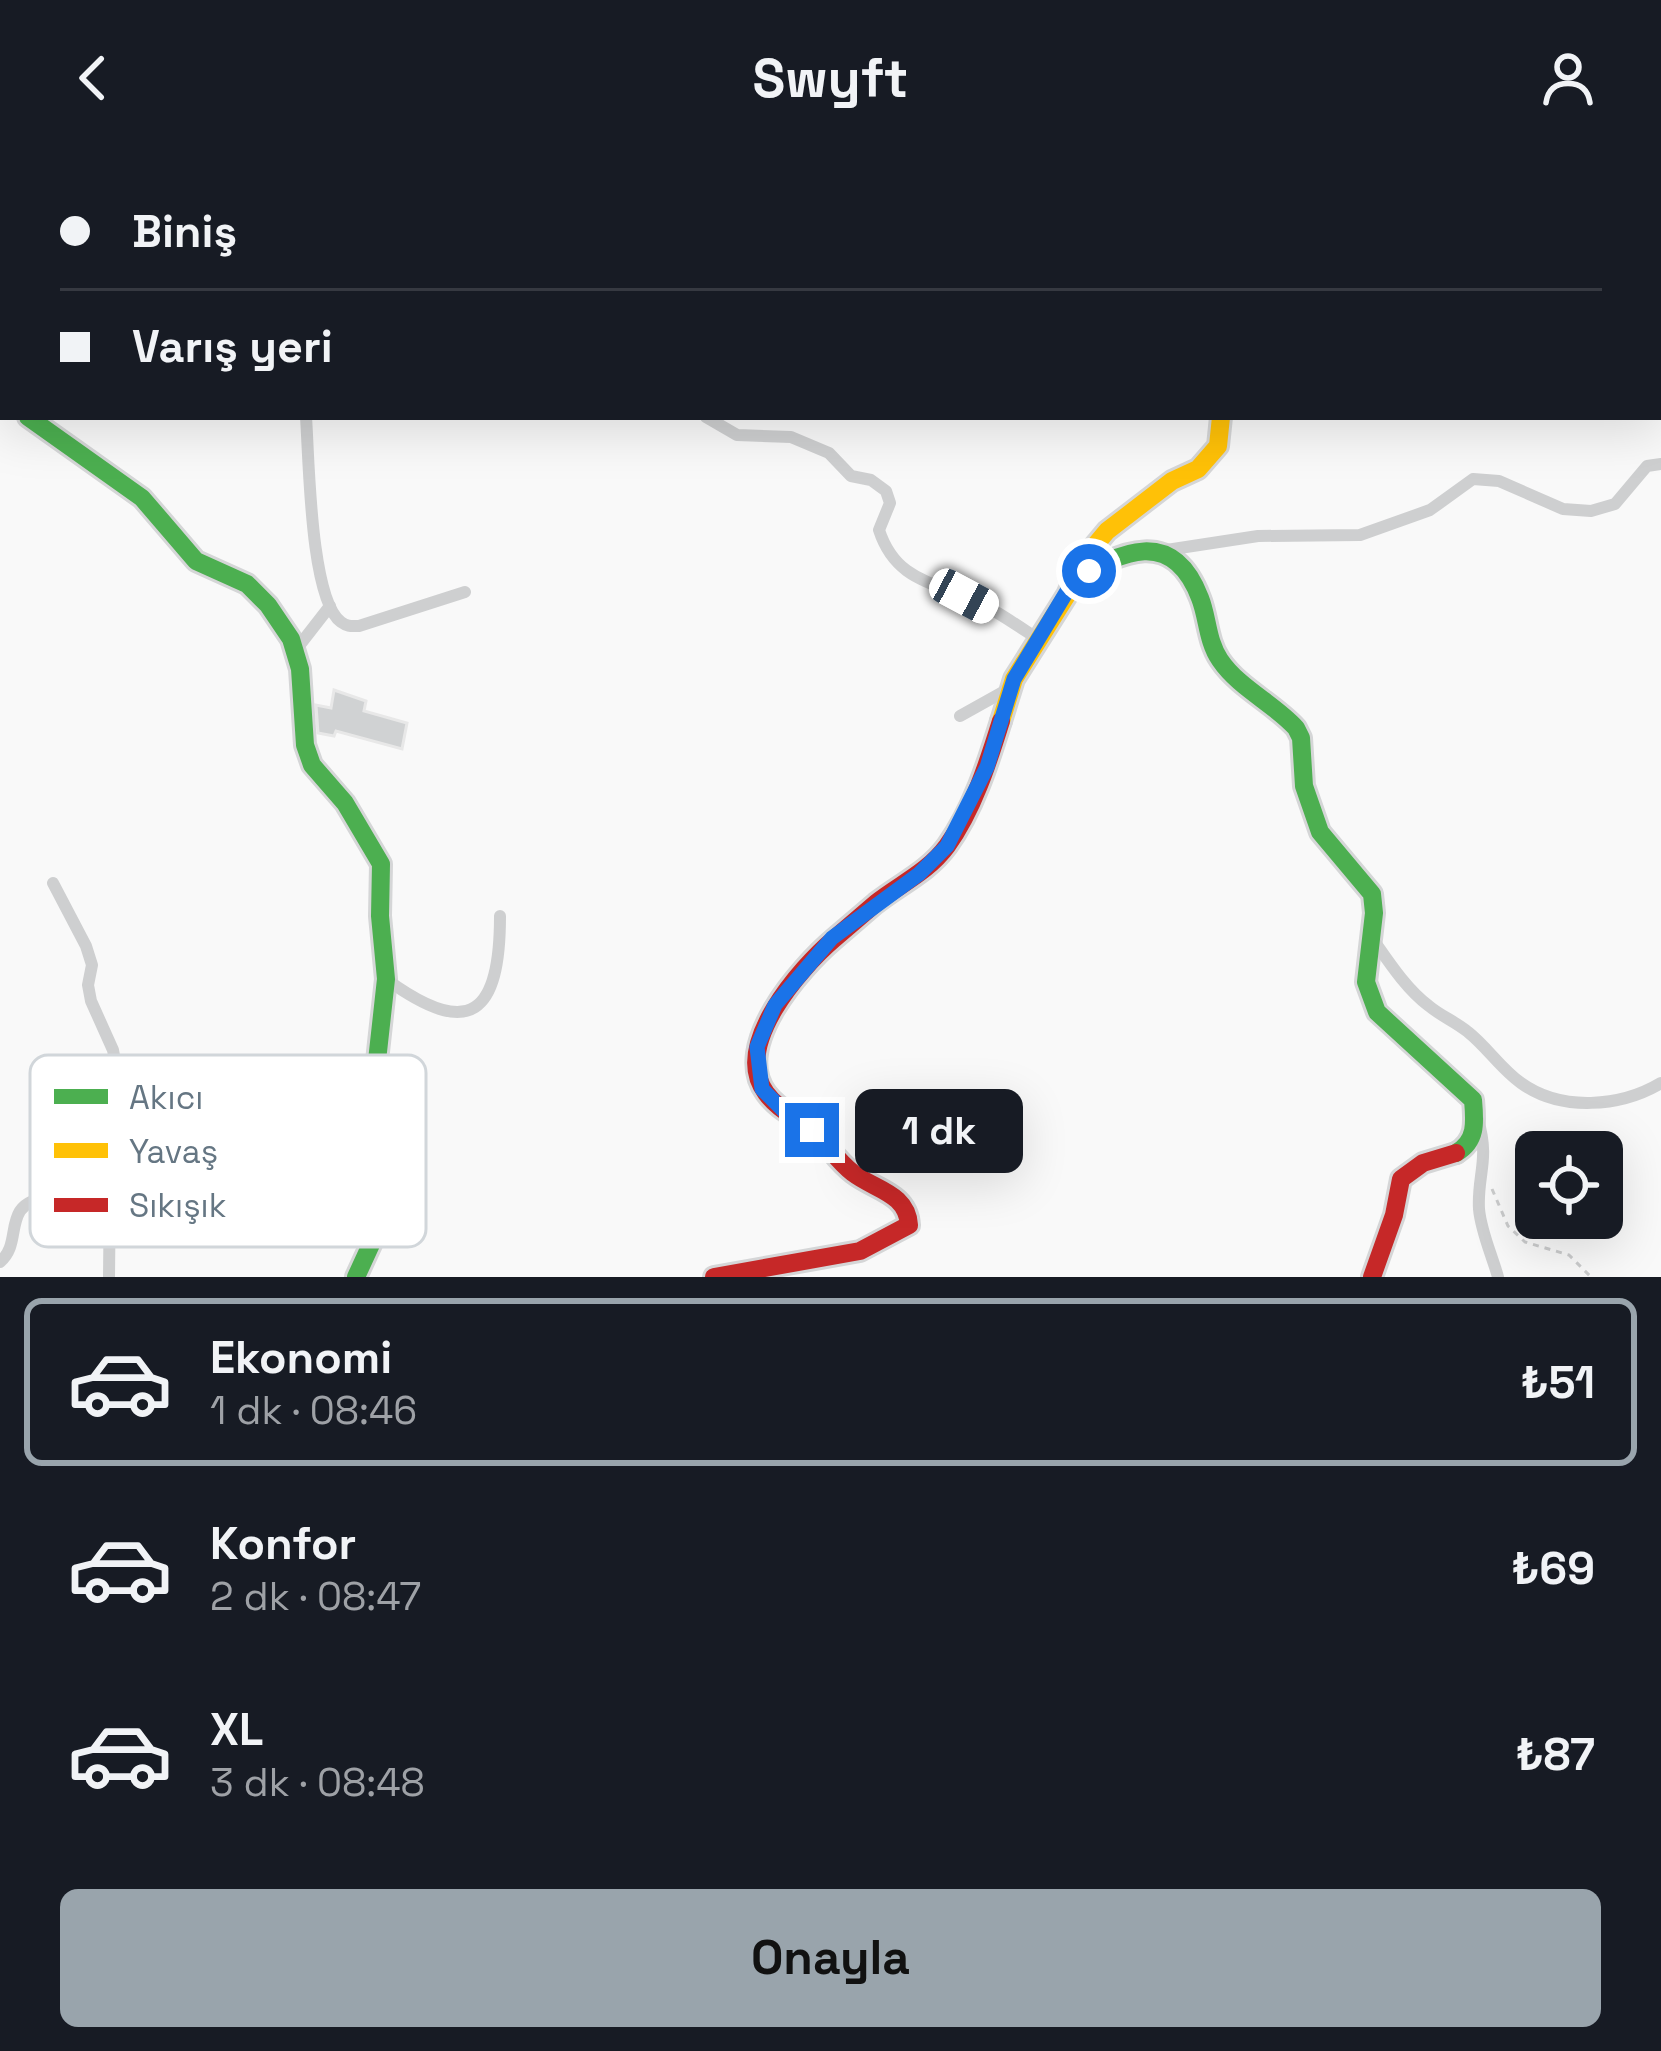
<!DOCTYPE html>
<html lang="tr">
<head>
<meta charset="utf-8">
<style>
  :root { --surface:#171b24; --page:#242831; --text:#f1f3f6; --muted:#9ea1a6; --line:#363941; --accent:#99a4ac }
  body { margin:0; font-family:"Space Grotesk",sans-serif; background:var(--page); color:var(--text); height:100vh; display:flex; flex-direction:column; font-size:45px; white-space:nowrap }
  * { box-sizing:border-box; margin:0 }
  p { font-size:39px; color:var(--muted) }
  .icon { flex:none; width:66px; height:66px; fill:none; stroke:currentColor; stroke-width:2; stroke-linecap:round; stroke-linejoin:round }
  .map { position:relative; height:1121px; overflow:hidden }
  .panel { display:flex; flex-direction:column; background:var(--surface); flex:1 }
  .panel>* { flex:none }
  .banner { position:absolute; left:0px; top:0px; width:1662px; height:264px; box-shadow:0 12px 48px #0002; display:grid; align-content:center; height:264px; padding:0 60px; background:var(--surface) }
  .controls { position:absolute; left:1515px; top:975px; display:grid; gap:24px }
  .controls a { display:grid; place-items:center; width:108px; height:108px; border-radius:18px; background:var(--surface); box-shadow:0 12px 48px #0002; font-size:60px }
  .end { position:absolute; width:54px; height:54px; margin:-27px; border:15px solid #1a73e8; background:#fff; box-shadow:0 0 0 6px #fff }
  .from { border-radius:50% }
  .bubble { position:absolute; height:84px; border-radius:18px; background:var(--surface); box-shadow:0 12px 48px #0002; font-size:39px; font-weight:700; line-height:84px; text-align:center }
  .car { position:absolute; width:36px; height:72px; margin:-36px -18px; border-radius:15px; box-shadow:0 0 9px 3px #0007; background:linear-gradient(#fff 24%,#345 0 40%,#fff 0 76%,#345 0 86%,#fff 0) }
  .banner b { display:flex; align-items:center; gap:42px; height:114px; font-size:45px }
  .banner b+b { border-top:3px solid var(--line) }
  .banner i { width:30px; height:30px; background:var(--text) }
  ul { padding:21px 0 0; list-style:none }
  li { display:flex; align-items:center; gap:36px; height:168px; margin:0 24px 18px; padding:0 36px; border:6px solid transparent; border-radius:18px }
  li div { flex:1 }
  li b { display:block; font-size:45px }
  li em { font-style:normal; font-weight:700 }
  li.selected { border-color:var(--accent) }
  li>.icon { width:108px; height:108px; stroke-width:1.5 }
  .button { display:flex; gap:24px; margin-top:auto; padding:24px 60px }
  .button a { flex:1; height:138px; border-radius:18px; background:var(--accent); color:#111; font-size:48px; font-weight:700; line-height:138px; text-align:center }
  header { display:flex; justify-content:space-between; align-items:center; height:156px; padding:0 60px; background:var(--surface); font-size:54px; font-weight:700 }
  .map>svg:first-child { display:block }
  .building { fill:#d0d2d3; stroke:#e8e8e8; stroke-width:3 }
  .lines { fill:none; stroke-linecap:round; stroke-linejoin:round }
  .fast-casing { stroke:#d5d6d7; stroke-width:24 }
  .slow-casing { stroke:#d5d6d7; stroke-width:24 }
  .jam-casing { stroke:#d5d6d7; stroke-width:24 }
  .path { stroke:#cbcccd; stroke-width:3; stroke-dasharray:6 6; stroke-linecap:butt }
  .street { stroke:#cecfd0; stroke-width:12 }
  .fast { stroke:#4caf50; stroke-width:18 }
  .slow { stroke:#ffc107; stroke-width:18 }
  .jam { stroke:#c62828; stroke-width:18 }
  .route { stroke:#1a73e8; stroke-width:15 }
  .key { fill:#fff; stroke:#d1d6da; stroke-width:3 }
  .key-label { font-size:33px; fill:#657683 }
</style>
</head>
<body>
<header><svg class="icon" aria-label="back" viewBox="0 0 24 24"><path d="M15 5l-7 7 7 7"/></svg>Swyft<svg class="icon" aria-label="person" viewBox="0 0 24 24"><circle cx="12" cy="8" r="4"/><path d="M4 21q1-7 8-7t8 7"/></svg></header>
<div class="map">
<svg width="1661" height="1121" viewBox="0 0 1661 1121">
  <rect width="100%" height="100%" fill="#f9f9f9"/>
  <polygon class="building" points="334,534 366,545 364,555 407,567 402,593 336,575 334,580 318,577 316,549 331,552"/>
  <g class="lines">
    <g class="fast-casing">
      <g id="fast">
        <polyline points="28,261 142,342 196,405 247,428 268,449 291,483 300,513 305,589 312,609 345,647 381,708 380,760 386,823 374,932 386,962 403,979 407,995 402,1021 356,1121"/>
        <path d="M1072 426C1121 394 1173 371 1200 442 1208 462 1207 485 1220 504 1239 532 1273 547 1296 572L1301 582 1304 630 1320 676 1372 738 1374 757 1366 826 1377 856 1473 944C1475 966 1477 985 1456 997"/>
      </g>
    </g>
    <g class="slow-casing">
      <polyline id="slow" points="1001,565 1014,523 1067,439 1082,405 1107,375 1172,325 1198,313 1218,290 1221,261"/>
    </g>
    <g class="jam-casing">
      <g id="jam">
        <path d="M714 1121 860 1095 909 1069C907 1037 875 1034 853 1017 838 1006 828 989 815 977 799 962 779 955 766 937 731 890 800 812 834 783 848 771 862 759 876 747 900 728 928 716 947 690 973 654 988 607 1001 565"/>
        <polyline points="1372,1121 1394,1059 1401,1023 1423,1007 1456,997"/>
      </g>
    </g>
    <g class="path">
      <polyline points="504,3 538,3"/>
      <polyline points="1492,1033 1508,1070 1525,1086 1569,1099 1591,1121"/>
    </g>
    <g class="street">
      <polyline points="209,0 211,3"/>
      <polyline points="685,0 694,3"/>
      <polyline points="452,3 456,0"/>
      <polyline points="703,3 706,0"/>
      <polyline points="897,3 897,0"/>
      <polyline points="1076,3 1081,0"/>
      <polyline points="1357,3 1357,0"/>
      <polyline points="0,233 3,236"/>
      <path d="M306 261C309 302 310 443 341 466 348 471 351 470 359 470L465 436"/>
      <path d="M706 261 737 279 791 281 829 297 851 320 871 324 886 335 890 347 879 374C894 420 926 425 964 440 990 450 1015 468 1038 483"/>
      <polyline points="1160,395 1258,380 1360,379 1430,354 1473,323 1499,325 1563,353 1591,355 1615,348 1647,310 1661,308"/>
      <polyline points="295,495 330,450"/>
      <polyline points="960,560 1003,536 1010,529"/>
      <polyline points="53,727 86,790 92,809 88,829 91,845 113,894 118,921 102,967 110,1026 109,1121"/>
      <path d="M1370 779C1387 803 1405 832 1429 850 1441 860 1456 866 1468 876 1487 891 1501 913 1521 927 1561 956 1621 951 1661 927"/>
      <path d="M386 823C471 885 500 857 500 760"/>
      <path d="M1478 964C1490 1004 1477 1019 1479 1053 1481 1076 1492 1099 1498 1121"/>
      <path d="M0 1106C17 1091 10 1071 20 1055 31 1040 48 1044 63 1036 87 1024 86 993 102 973"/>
    </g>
    <use href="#fast" class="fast"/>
    <use href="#slow" class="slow"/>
    <use href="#jam" class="jam"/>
  </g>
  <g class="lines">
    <polyline class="route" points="812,974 785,956 762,933 757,891 775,849 832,782 919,718 947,690 987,611 1014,523 1072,427 1089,415"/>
  </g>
  <rect x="30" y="899" width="396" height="192" rx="18" class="key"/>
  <rect x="54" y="933" width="54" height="15" fill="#4caf50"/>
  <rect x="54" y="987" width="54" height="15" fill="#ffc107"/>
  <rect x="54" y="1042" width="54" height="14" fill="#c62828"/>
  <g class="key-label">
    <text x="129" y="953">Akıcı</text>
    <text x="129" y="1007">Yavaş</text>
    <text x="129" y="1061">Sıkışık</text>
  </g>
</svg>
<div class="controls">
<a><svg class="icon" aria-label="locate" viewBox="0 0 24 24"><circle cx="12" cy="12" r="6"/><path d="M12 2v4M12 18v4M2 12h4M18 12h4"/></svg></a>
</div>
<i class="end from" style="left:1089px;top:415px"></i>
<i class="end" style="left:812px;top:974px"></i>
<div class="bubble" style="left:855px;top:933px;width:168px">1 dk</div>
<i class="car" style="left:964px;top:440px;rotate:118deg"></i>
<div class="banner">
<b><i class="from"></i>Biniş</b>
<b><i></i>Varış yeri</b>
</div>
</div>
<section class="panel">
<ul>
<li class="selected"><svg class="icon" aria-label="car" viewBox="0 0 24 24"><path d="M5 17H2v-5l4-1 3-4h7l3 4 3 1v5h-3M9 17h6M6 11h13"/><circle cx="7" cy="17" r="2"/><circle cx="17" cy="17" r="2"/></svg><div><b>Ekonomi</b><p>1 dk · 08:46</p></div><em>₺51</em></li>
<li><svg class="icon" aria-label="car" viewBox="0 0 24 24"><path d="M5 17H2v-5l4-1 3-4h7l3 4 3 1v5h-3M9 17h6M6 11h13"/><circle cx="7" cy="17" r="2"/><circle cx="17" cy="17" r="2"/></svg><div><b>Konfor</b><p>2 dk · 08:47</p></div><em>₺69</em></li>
<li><svg class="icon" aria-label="car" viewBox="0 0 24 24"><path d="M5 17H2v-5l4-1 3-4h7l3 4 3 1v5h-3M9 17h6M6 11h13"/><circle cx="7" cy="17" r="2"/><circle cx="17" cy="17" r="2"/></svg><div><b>XL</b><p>3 dk · 08:48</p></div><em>₺87</em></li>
</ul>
<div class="button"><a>Onayla</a></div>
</section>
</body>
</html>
